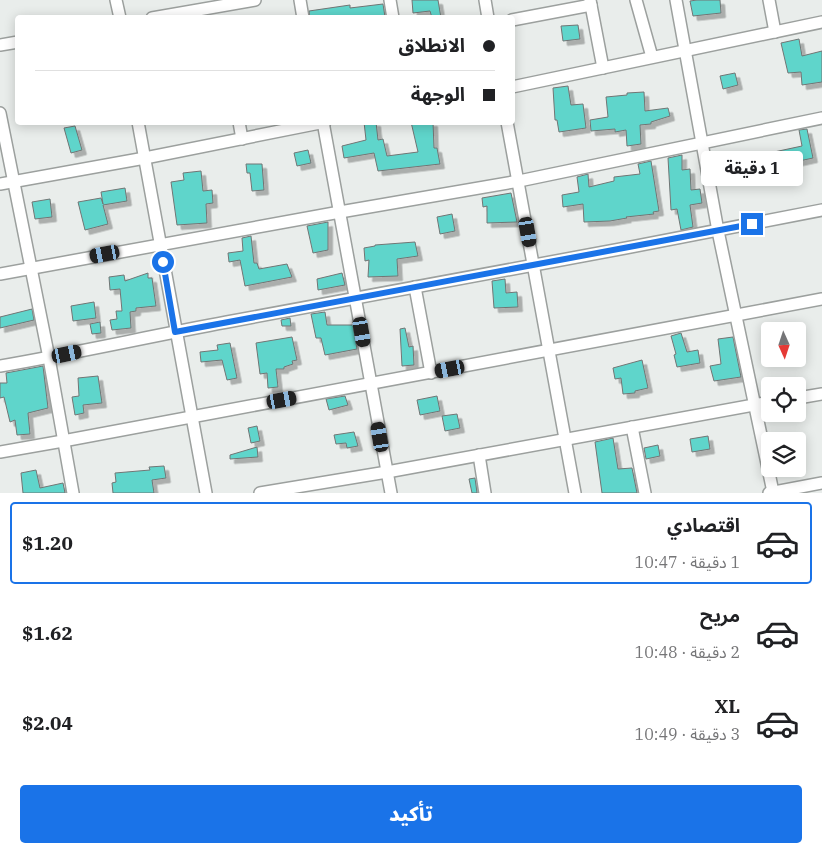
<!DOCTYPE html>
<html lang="ar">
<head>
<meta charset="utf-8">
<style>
  :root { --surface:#fff; --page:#f6f6f6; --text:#202124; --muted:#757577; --line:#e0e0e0; --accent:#1a73e8 }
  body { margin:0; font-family:"IBM Plex Serif","Noto Sans Arabic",serif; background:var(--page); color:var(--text); direction:rtl; height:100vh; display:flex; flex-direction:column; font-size:19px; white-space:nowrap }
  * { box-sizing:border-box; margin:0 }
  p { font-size:16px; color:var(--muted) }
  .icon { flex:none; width:28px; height:28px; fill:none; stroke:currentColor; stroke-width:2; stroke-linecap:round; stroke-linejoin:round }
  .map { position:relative; height:493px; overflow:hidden; direction:ltr }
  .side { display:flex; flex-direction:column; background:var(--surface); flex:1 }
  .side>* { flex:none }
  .hud { position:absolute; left:15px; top:15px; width:500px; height:110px; border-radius:5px; box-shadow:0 2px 12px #0003; direction:rtl; display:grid; align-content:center; height:110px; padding:0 20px; background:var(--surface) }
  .needle { width:32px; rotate:177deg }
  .tools { position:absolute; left:761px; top:322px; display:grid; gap:10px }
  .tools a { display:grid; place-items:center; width:45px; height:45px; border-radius:5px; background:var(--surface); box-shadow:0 2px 12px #0003; font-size:25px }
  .end { position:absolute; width:22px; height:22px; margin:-11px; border:6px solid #1a73e8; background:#fff; box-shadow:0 0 0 2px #fff }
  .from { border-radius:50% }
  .bubble { position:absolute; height:35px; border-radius:5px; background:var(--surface); box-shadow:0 2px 12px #0003; font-size:16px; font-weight:800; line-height:35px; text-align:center; direction:rtl }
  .car { position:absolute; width:15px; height:30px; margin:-15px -8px; border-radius:6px; box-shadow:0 0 4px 1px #0007; background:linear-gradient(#222 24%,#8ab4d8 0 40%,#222 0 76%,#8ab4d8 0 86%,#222 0) }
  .hud b { display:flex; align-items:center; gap:18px; height:48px; font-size:19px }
  .hud b+b { border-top:1px solid var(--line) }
  .hud i { width:12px; height:12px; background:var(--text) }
  ul { padding:9px 0 0; list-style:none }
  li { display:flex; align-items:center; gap:15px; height:82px; margin:0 10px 8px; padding:0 10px; border:2px solid transparent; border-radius:5px }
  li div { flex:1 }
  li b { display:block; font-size:19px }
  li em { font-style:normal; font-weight:800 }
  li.active { border-color:var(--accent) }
  li>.icon { width:45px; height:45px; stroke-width:1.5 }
  .primary-button { display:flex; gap:10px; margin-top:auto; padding:10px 20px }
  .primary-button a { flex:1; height:58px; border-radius:5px; background:var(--accent); color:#fff; font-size:20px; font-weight:800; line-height:58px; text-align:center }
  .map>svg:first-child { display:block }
  .building { fill:#5fd5cb; stroke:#717574; filter:url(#shadow) }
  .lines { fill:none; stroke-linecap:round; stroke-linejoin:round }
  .street-casing { stroke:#9ca09e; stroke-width:14 }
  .street { stroke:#fff; stroke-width:11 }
  .route { stroke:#1a73e8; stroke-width:6 }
</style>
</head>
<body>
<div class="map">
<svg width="822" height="493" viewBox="0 0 822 493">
  <defs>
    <filter id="shadow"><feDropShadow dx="4.5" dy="4.5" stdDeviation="0" flood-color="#0004"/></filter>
  </defs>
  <rect width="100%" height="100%" fill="#e9edeb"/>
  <g class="building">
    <polygon points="412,0 438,0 441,18 432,18 430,11 413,13"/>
    <polygon points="697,0 720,0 721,13 693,16 690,1"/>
    <polygon points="383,4 385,17 380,18 310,18 309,11 350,5 350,8"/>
    <polygon points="578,25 580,39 563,41 561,26"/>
    <polygon points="799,39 802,56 822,51 822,82 802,85 801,72 788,73 781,43"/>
    <polygon points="735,73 738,85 723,89 720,76"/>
    <polygon points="568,86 571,105 583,104 586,128 559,132 557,120 555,120 553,88"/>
    <polygon points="644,92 645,111 668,108 670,116 651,122 651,124 640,125 641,144 627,146 626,130 615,132 615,129 591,131 590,120 608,117 606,97 627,95 627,93"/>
    <polygon points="364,122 376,122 378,140 383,139 387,156 418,152 411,122 433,122 434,148 437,148 440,164 378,171 374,153 344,158 342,146 366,140"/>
    <polygon points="75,126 82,150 71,153 64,128"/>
    <polygon points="807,129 813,158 790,163 746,168 745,158 774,153 774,152 802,146 799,130"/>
    <polygon points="308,150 311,163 297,166 294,153"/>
    <polygon points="682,155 682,170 690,169 691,190 700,189 702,203 690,205 693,227 681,230 677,209 671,210 668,158"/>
    <polygon points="651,161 659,211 653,212 654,214 626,217 627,218 610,221 584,222 583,204 563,207 562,195 579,192 577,177 588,174 589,187 614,181 614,177 640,174 638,164"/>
    <polygon points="246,164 262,164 264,190 252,191 250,173 247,173"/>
    <polygon points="201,171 203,191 212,190 213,203 206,204 207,223 177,225 171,182 184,180 183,173"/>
    <polygon points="125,188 127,201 103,205 108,224 85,230 78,202 101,198 103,204 101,192"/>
    <polygon points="511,193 517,222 487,223 487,206 483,207 482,198"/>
    <polygon points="50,199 52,217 35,219 32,202"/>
    <polygon points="452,214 455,231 440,234 437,217"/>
    <polygon points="328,222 328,250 313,253 307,226"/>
    <polygon points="251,236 254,263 257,263 259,269 287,264 292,277 245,286 240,260 229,262 228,253 243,251 242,238"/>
    <polygon points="415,242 418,256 397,259 398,276 368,277 369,260 365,261 364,248 375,246 375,245"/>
    <polygon points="148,273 148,278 152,278 156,306 136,308 136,311 130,312 131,328 112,330 110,320 117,319 116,311 122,311 120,289 110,290 109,277 124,275 125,281"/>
    <polygon points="342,273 345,285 318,290 317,279"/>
    <polygon points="505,279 506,293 517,292 518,307 494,308 492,281"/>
    <polygon points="94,302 96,318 73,321 71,306"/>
    <polygon points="32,309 34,320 0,328 0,317"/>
    <polygon points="325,312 327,325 353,325 357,349 325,355 321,338 316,338 311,314"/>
    <polygon points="290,318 291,326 282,326 281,320"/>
    <polygon points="100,322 101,333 92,334 90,324"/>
    <polygon points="405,328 409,347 413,346 414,365 402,366 400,329"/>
    <polygon points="681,333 687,352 698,350 700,363 677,367 674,355 676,354 671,336"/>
    <polygon points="292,337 297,360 292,361 293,364 284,367 284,369 276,369 278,387 268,388 267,373 260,374 256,343"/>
    <polygon points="733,337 741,377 714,381 710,366 721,364 718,339"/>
    <polygon points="230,343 237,378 227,380 222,360 201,362 200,352 218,350 217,345"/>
    <polygon points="642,360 648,388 635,391 635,393 623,394 621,378 615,379 613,368"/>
    <polygon points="43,366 48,408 28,413 30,434 17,435 15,420 10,422 4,397 0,398 0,383 7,383 6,373"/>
    <polygon points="98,376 102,403 83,405 84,413 75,415 72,397 79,396 78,378"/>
    <polygon points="345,396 348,405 329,410 326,399"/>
    <polygon points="437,396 440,411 420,415 417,400"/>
    <polygon points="457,414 460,428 445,431 442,416"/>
    <polygon points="257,426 260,441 251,443 248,428"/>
    <polygon points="354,432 358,446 347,448 346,443 336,444 334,435"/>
    <polygon points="708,436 710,449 692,452 690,439"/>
    <polygon points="613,438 618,469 632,468 637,493 602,493 595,442"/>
    <polygon points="658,445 660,456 646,459 644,448"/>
    <polygon points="257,447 258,457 230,459 230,455"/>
    <polygon points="164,466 166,478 152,480 154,493 113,493 112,483 116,482 115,473 150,470 149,467"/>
    <polygon points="36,470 40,488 63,483 65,493 23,493 21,473"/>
    <polygon points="475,478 477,493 472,493 469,479"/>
  </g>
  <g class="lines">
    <g class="street-casing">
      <g id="street">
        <polyline points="116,0 120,18"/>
        <polyline points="300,0 303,18"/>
        <polyline points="390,0 393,18"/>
        <polyline points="485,0 488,18"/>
        <polyline points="590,0 603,68"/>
        <polyline points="636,0 652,57"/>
        <polyline points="676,0 718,231 773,492"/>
        <polyline points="769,0 775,32"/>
        <polyline points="152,18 255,0"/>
        <polyline points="512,20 591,5"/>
        <polyline points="0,45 18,42"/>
        <polyline points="512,87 822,22"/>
        <polyline points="0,113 49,358 73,493"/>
        <polyline points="138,122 206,493"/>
        <polyline points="239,122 242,139"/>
        <polyline points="323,122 391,493"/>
        <polyline points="507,122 575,493"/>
        <polyline points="0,184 145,158 325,122"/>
        <polyline points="0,274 340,212 519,181 822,118"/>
        <polyline points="415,287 431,373"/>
        <path d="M0 366C76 353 151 336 227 322 426 286 624 249 822 210"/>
        <polyline points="798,398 822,394"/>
        <polyline points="632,427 645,493"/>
        <polyline points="0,452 63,441 822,299"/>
        <polyline points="479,455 485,493"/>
        <polyline points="260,493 387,472 770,402"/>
        <polyline points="769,493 822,483"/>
      </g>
    </g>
    <use href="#street" class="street"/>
  </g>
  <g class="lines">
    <polyline class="route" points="163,262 175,332 752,224"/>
  </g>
</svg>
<div class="tools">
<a><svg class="needle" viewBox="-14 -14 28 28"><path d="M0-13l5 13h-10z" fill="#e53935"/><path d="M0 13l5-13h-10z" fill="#757577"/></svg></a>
<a><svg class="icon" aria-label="locate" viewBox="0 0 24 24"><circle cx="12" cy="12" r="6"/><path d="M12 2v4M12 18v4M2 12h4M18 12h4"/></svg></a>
<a><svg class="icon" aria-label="layers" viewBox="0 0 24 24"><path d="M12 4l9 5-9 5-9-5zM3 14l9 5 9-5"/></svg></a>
</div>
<i class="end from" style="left:163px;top:262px"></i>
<i class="end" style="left:752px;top:224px"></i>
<div class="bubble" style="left:701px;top:151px;width:102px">1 دقيقة</div>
<i class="car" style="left:528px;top:232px;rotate:170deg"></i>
<i class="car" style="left:105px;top:254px;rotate:259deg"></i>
<i class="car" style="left:362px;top:332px;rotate:170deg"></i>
<i class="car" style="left:67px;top:354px;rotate:78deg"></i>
<i class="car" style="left:450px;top:369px;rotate:259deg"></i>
<i class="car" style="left:282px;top:400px;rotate:80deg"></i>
<i class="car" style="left:380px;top:437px;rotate:350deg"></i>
<div class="hud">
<b><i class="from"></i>الانطلاق</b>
<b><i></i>الوجهة</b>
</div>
</div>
<section class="side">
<ul>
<li class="active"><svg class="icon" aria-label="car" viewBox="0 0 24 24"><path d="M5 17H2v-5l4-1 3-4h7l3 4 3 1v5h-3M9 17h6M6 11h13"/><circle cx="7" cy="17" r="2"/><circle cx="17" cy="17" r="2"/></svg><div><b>اقتصادي</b><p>1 دقيقة · 10:47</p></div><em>$1.20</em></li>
<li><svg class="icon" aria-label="car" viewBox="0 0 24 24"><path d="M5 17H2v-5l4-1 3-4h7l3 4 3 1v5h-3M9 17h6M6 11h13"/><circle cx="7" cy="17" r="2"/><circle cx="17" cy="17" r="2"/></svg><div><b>مريح</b><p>2 دقيقة · 10:48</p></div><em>$1.62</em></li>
<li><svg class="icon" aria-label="car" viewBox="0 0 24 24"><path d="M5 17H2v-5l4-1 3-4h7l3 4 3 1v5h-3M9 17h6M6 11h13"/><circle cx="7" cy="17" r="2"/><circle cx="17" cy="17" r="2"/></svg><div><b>XL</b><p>3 دقيقة · 10:49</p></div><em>$2.04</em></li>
</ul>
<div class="primary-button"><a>تأكيد</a></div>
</section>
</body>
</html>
